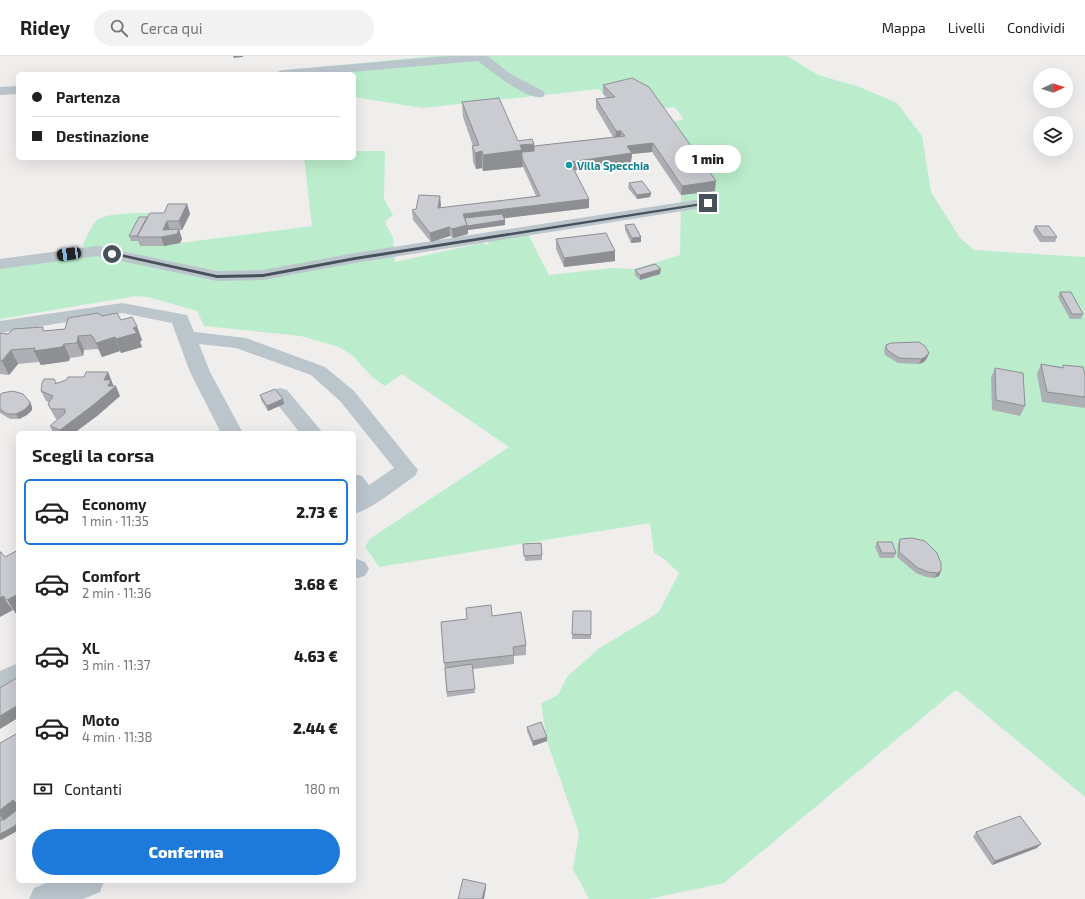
<!DOCTYPE html>
<html lang="it">
<head>
<meta charset="utf-8">
<style>
  :root { --surface:#fff; --page:#f2f2f2; --text:#202124; --muted:#757577; --line:#e0e0e0; --accent:#1d7ada }
  body { margin:0; font-family:"Exo 2",sans-serif; background:var(--page); color:var(--text); height:100vh; display:flex; flex-direction:column; font-size:15px; white-space:nowrap }
  * { box-sizing:border-box; margin:0 }
  p { font-size:13px; color:var(--muted) }
  .icon { flex:none; width:22px; height:22px; fill:none; stroke:currentColor; stroke-width:2; stroke-linecap:round; stroke-linejoin:round }
  .map { position:relative; flex:1; overflow:hidden }
  .sheet { position:absolute; left:16px; top:375px; width:340px; height:452px; display:flex; flex-direction:column; background:var(--surface); border-radius:6px; box-shadow:0 4px 16px #0002 }
  .sheet>* { flex:none }
  .top-card { position:absolute; left:16px; top:16px; width:340px; height:88px; border-radius:6px; box-shadow:0 4px 16px #0002; display:grid; align-content:center; height:88px; padding:0 16px; background:var(--surface) }
  .needle { width:26px; rotate:87deg }
  .buttons { position:absolute; left:1033px; top:12px; display:grid; gap:8px }
  .buttons a { display:grid; place-items:center; width:40px; height:40px; border-radius:50%; background:var(--surface); box-shadow:0 4px 16px #0002; font-size:20px }
  .end { position:absolute; width:18px; height:18px; margin:-9px; border:5px solid #46515a; background:#fff; box-shadow:0 0 0 2px #fff }
  .from { border-radius:50% }
  .bubble { position:absolute; height:28px; border-radius:14px; background:var(--surface); box-shadow:0 4px 16px #0002; font-size:13px; font-weight:800; line-height:28px; text-align:center }
  .car { position:absolute; width:12px; height:24px; margin:-12px -6px; border-radius:5px; box-shadow:0 0 3px 1px #0007; background:linear-gradient(#222 24%,#8ab4d8 0 40%,#222 0 76%,#8ab4d8 0 86%,#222 0) }
  .top-card b { display:flex; align-items:center; gap:14px; height:38px; font-size:15px }
  .top-card b+b { border-top:1px solid var(--line) }
  .top-card i { width:10px; height:10px; background:var(--text) }
  ul { padding:0; list-style:none }
  li { display:flex; align-items:center; gap:12px; height:66px; margin:0 8px 6px; padding:0 8px; border:2px solid transparent; border-radius:6px }
  li div { flex:1 }
  li b { display:block; font-size:15px }
  li em { font-style:normal; font-weight:800 }
  li.active { border-color:var(--accent) }
  li>.icon { width:36px; height:36px; stroke-width:1.5 }
  h2 { padding:0 16px; font-size:18px; line-height:48px }
  .pay { display:flex; align-items:center; gap:10px; height:44px; padding:0 16px; font-size:15px }
  .pay p { margin-inline-start:auto }
  .action { display:flex; gap:8px; margin-top:auto; padding:8px 16px }
  .action a { flex:1; height:46px; border-radius:24px; background:var(--accent); color:#fff; font-size:16px; font-weight:800; line-height:46px; text-align:center }
  header { display:flex; align-items:center; gap:24px; box-sizing:border-box; height:56px; padding:0 20px; background:var(--surface); border-bottom:1px solid var(--line) }
  header strong { font-size:19px }
  nav { display:flex; gap:22px; margin-inline-start:auto; font-size:14px }
  .search { width:280px; height:36px; background:var(--page); display:flex; align-items:center; gap:10px; box-sizing:border-box; padding:0 14px; border-radius:22px; color:var(--muted); font-size:15px }
  .map>svg:first-child { display:block }
  .green { fill:#bbedcc }
  .lines { fill:none; stroke-linecap:round; stroke-linejoin:round }
  .minor { fill:#bbc5cc; fill-rule:evenodd }
  .wall { fill:#aeafb5 }
  .shaded-wall { fill:#8d8f93 }
  .building { fill:#caccd2; stroke:#8d8f93 }
  .route { fill:#46515a }
  .culture-dot { fill:#0f9aa8; stroke:#fff; stroke-width:1.5 }
  .labels { text-anchor:middle; dominant-baseline:central; stroke-width:3.5; stroke-linejoin:round; paint-order:stroke }
  .far-culture-label { font-size:11px; font-weight:bold; fill:#0d838f; stroke:#fff; text-anchor:start }
</style>
</head>
<body>
<header>
<strong>Ridey</strong>
<div class="search"><svg class="icon" aria-label="search" viewBox="0 0 24 24"><circle cx="10" cy="10" r="6"/><path d="M15 15l6 6"/></svg>Cerca qui</div>
<nav><a>Mappa</a><a>Livelli</a><a>Condividi</a></nav>
</header>
<div class="map">
<svg width="1085" height="843" viewBox="0 0 1085 843">
  <rect width="100%" height="100%" fill="#f0eded"/>
  <path class="green" d="M434 0H787L818 19 857 30 897 47 922 80 931 136 960 182 974 194 1085 201V741L956 634 724 827 649 843H589L573 813 579 777 547 685 541 647 558 639 567 621 598 593 659 556 679 517 664 503 654 497 650 467 379 511 366 492V489L371 482 509 391 402 318 385 330 372 321 353 300 339 291 301 280 204 270 197 255 148 241 136 240 0 263V211L78 200C81 193 91 170 96 165 109 153 170 158 190 158L182 174H170L166 183H182L180 187 312 170 304 102H354V95H385L384 143 393 159 386 165V169L393 181 395 206 482 187 487 189 493 181 526 174 549 219 612 212 634 213 680 199 681 139 714 134 666 66 684 64 675 51 657 53 632 30 603 38 599 33 422 52 354 41V18H283L288 14Z"/>
  <g class="lines">
    <g class="minor">
      <path d="M448 0H488L509 17 543 35 545 38 543 41C527 45 491 15 478 5L329 18H277L279 15 284 14Z"/>
      <polygon points="18,30 18,38 0,39 0,31"/>
      <polygon points="708,142 714,144 716,147 714,150 355,207 263,224 217,225 97,200 0,213 0,203 97,190 217,215 263,214 355,197"/>
      <path d="M122 247 187 259 194 276 246 282 325 311 354 335 418 414 415 420C397 432 374 452 354 458V418L362 420 369 429 394 412 340 345 311 319 236 292 199 288 210 316 243 377H221L190 316 172 267 122 257 0 277V265Z"/>
      <polygon points="280,332 287,334 323,377 300,377 270,339 273,334"/>
      <polygon points="354,502 365,506 369,513 365,520 357,522 354,521"/>
      <polygon points="18,607 18,632 0,641 0,615"/>
      <polygon points="51,825 104,825 100,836 83,843 29,843 34,832"/>
    </g>
  </g>
  <g class="wall">
    <polygon points="603,29 715,135 681,139 652,96 632,98 631,106 575,114 589,152 504,162 505,169 468,174 468,178 453,182 450,180 431,186 413,164 412,154 441,149 440,152 536,140 523,111 483,115 482,112 476,113 473,106 472,90 473,90 463,61 462,46 518,85 534,88 534,90 613,81 596,52 596,43 607,42 603,38"/>
    <polygon points="629,127 651,137 650,141 637,143 628,132"/>
    <polygon points="187,148 190,158 182,174 179,174 182,183 180,187 164,190 140,190 138,185 131,185 129,180 147,161 164,157"/>
    <polygon points="625,169 641,181 641,186 631,187 625,174"/>
    <polygon points="1035,170 1057,181 1055,186 1040,186 1033,175"/>
    <polygon points="556,183 615,195 615,205 564,211 556,193"/>
    <polygon points="635,214 660,218 640,224 635,219"/>
    <polygon points="1060,236 1083,258 1081,263 1070,263 1058,241"/>
    <polygon points="102,260 121,264 142,284 140,286 142,291 121,297 120,295 102,301 99,294 97,293 84,294 83,300 70,302 69,305 41,309 39,306 18,308 9,319 0,318 0,277 8,278 45,275 65,273"/>
    <polygon points="886,289 929,297 927,302 924,306 919,308 898,307 885,299 884,294"/>
    <polygon points="1041,308 1062,311 1063,309 1085,318 1085,352 1042,346 1037,318"/>
    <polygon points="995,312 1025,350 1020,360 992,354 991,322"/>
    <polygon points="108,316 113,330 120,340 97,360 74,377 53,377 50,370 58,363 56,363 53,358 48,348 49,346 46,345 41,335 56,327"/>
    <polygon points="0,339 30,346 32,351 32,354 27,359 19,363 10,363 0,357"/>
    <polygon points="260,339 283,343 284,348 268,355 261,344"/>
    <polygon points="900,483 941,515 939,520 934,522 926,521 916,517 897,501 898,488"/>
    <polygon points="877,486 896,497 894,502 880,502 875,491"/>
    <polygon points="523,488 542,499 542,504 525,505"/>
    <polygon points="573,555 591,555 591,583 572,583"/>
    <polygon points="492,560 526,589 526,599 514,600 514,608 473,613 475,637 447,641 441,566"/>
    <polygon points="527,671 547,685 533,690 527,675"/>
    <polygon points="18,677 18,774 0,784 0,687"/>
    <polygon points="976,776 1037,792 992,809 973,781"/>
  </g>
  <g class="shaded-wall">
    <polygon points="233,0 243,0 243,1 234,2"/>
    <polygon points="616,75 621,75 621,84 615,84"/>
    <polygon points="653,87 652,96 632,98 631,106 570,115 570,106 627,90"/>
    <polygon points="534,88 534,104 522,102 523,111 483,115 483,99 520,89"/>
    <polygon points="482,95 482,112 476,113 475,97"/>
    <polygon points="716,125 715,135 681,139 682,130"/>
    <polygon points="651,137 650,141 637,143 637,139"/>
    <polygon points="440,140 441,149 438,161 438,152"/>
    <polygon points="589,143 589,152 465,167 463,158"/>
    <polygon points="187,148 190,158 182,174 179,165"/>
    <polygon points="505,164 505,169 468,174 468,178 453,182 452,173 467,169"/>
    <polygon points="167,165 170,174 179,173 182,183 180,187 164,190 161,181 163,174"/>
    <polygon points="449,171 450,180 431,186 430,177"/>
    <polygon points="641,181 641,186 631,187 632,182"/>
    <polygon points="615,195 615,205 564,211 564,202"/>
    <polygon points="661,213 660,218 640,224 640,219"/>
    <polygon points="137,270 142,284 140,286 142,291 121,297 116,283"/>
    <polygon points="78,280 84,294 83,300 77,287"/>
    <polygon points="115,281 120,295 102,301 96,287"/>
    <polygon points="64,288 70,302 69,305 41,309 34,295"/>
    <polygon points="11,294 18,308 9,319 2,305"/>
    <polygon points="929,297 927,302 924,306 919,308 921,303"/>
    <polygon points="108,316 114,331 116,330 120,340 97,360 74,377 61,377 60,374 104,324"/>
    <polygon points="283,343 284,348 268,355 267,350"/>
    <polygon points="30,346 32,351 32,354 27,359 19,363 16,358"/>
    <polygon points="941,515 939,520 934,522 937,517"/>
    <polygon points="18,538 18,557 16,558 7,544"/>
    <polygon points="3,540 13,554 0,561 0,542"/>
    <polygon points="18,649 18,662 0,673 0,660"/>
    <polygon points="547,681 547,685 533,690 533,685"/>
    <polygon points="13,744 18,749 18,760 8,768 0,760 0,754"/>
    <polygon points="18,767 18,774 17,775 1,784 0,783 0,778"/>
    <polygon points="1041,788 1037,792 992,809 995,805"/>
    <polygon points="486,828 486,832 484,843 482,843"/>
  </g>
  <g class="building">
    <polygon points="632,22 649,31 716,125 682,130 653,87 627,90 632,97 570,106 589,143 463,158 467,169 452,173 449,171 430,177 412,154 416,153 419,139 440,140 438,152 540,140 522,102 522,96 534,95 534,90 625,80 621,75 616,75 596,43 615,41 603,29"/>
    <polygon points="499,42 518,85 532,83 534,88 520,89 522,94 483,99 482,95 475,97 472,90 479,89 462,46"/>
    <polygon points="642,125 651,137 637,139 629,127"/>
    <polygon points="168,148 187,148 179,165 167,165 163,174 179,173 177,178 161,181 137,181 150,157 164,157"/>
    <polygon points="502,158 505,164 467,170 465,162"/>
    <polygon points="139,161 147,161 137,180 129,180"/>
    <polygon points="634,168 641,181 632,182 625,169"/>
    <polygon points="1035,170 1049,170 1057,181 1043,181"/>
    <polygon points="606,177 615,195 564,202 556,183"/>
    <polygon points="655,208 661,213 640,219 635,214"/>
    <polygon points="1060,236 1071,236 1083,258 1072,258"/>
    <polygon points="98,257 102,260 117,257 121,264 132,261 137,270 133,272 137,277 116,283 115,281 96,287 93,281 91,279 78,280 77,287 64,288 62,291 34,295 35,292 11,294 2,305 0,304 0,277 8,278 13,273 43,271 43,275 65,273 68,262"/>
    <polygon points="919,286 925,290 929,297 925,301 921,303 899,302 887,294 886,289 891,287"/>
    <polygon points="1041,308 1063,312 1063,309 1083,311 1085,318 1085,341 1047,336"/>
    <polygon points="995,312 1023,317 1025,350 996,344"/>
    <polygon points="86,316 108,316 104,324 111,324 108,330 116,330 92,350 60,374 50,370 65,357 65,353 51,353 48,348 53,340 41,335 42,327 44,323 54,323 56,326 55,328 66,324 68,321 84,321"/>
    <polygon points="275,333 283,343 267,350 260,339"/>
    <polygon points="13,335 23,338 30,346 29,349 24,354 16,358 7,358 0,353 0,339 2,337"/>
    <polygon points="912,482 925,485 937,497 941,507 941,515 937,517 928,516 918,512 899,496 900,483"/>
    <polygon points="877,486 892,486 896,497 882,497"/>
    <polygon points="541,487 542,499 524,500 523,488"/>
    <polygon points="18,494 18,538 7,544 3,540 0,542 0,496 1,496 5,501"/>
    <polygon points="491,549 492,560 521,556 526,589 513,591 514,599 444,607 441,566 467,563 466,552"/>
    <polygon points="573,555 591,555 591,579 572,578"/>
    <polygon points="472,608 475,633 447,636 445,612"/>
    <polygon points="18,621 18,649 0,660 0,632"/>
    <polygon points="541,666 547,681 533,685 527,671"/>
    <polygon points="18,677 18,747 17,748 13,744 0,754 0,687"/>
    <polygon points="18,753 18,767 13,771 0,778 0,764 4,764"/>
    <polygon points="1020,760 1041,788 995,805 976,776"/>
    <polygon points="463,823 486,828 482,843 458,843"/>
  </g>
  <polygon class="route" points="708,146 709,148 355,204 263,221 217,222 109,198 112,196 217,219 263,218 355,201"/>
  <circle class="culture-dot" cx="569" cy="109" r="4"/>
  <g class="labels">
    <g class="far-culture-label">
      <text x="577" y="109">Villa Specchia</text>
    </g>
  </g>
</svg>
<div class="buttons">
<a><svg class="needle" viewBox="-14 -14 28 28"><path d="M0-13l5 13h-10z" fill="#e53935"/><path d="M0 13l5-13h-10z" fill="#757577"/></svg></a>
<a><svg class="icon" aria-label="layers" viewBox="0 0 24 24"><path d="M12 4l9 5-9 5-9-5zM3 14l9 5 9-5"/></svg></a>
</div>
<i class="end from" style="left:112px;top:198px"></i>
<i class="end" style="left:708px;top:147px"></i>
<div class="bubble" style="left:675px;top:89px;width:66px">1 min</div>
<i class="car" style="left:69px;top:198px;rotate:262deg"></i>
<div class="top-card">
<b><i class="from"></i>Partenza</b>
<b><i></i>Destinazione</b>
</div>
<section class="sheet">
<h2>Scegli la corsa</h2>
<ul>
<li class="active"><svg class="icon" aria-label="car" viewBox="0 0 24 24"><path d="M5 17H2v-5l4-1 3-4h7l3 4 3 1v5h-3M9 17h6M6 11h13"/><circle cx="7" cy="17" r="2"/><circle cx="17" cy="17" r="2"/></svg><div><b>Economy</b><p>1 min · 11:35</p></div><em>2.73 €</em></li>
<li><svg class="icon" aria-label="car" viewBox="0 0 24 24"><path d="M5 17H2v-5l4-1 3-4h7l3 4 3 1v5h-3M9 17h6M6 11h13"/><circle cx="7" cy="17" r="2"/><circle cx="17" cy="17" r="2"/></svg><div><b>Comfort</b><p>2 min · 11:36</p></div><em>3.68 €</em></li>
<li><svg class="icon" aria-label="car" viewBox="0 0 24 24"><path d="M5 17H2v-5l4-1 3-4h7l3 4 3 1v5h-3M9 17h6M6 11h13"/><circle cx="7" cy="17" r="2"/><circle cx="17" cy="17" r="2"/></svg><div><b>XL</b><p>3 min · 11:37</p></div><em>4.63 €</em></li>
<li><svg class="icon" aria-label="car" viewBox="0 0 24 24"><path d="M5 17H2v-5l4-1 3-4h7l3 4 3 1v5h-3M9 17h6M6 11h13"/><circle cx="7" cy="17" r="2"/><circle cx="17" cy="17" r="2"/></svg><div><b>Moto</b><p>4 min · 11:38</p></div><em>2.44 €</em></li>
</ul>
<div class="pay"><svg class="icon" aria-label="cash" viewBox="0 0 24 24"><path d="M3 7h18v10H3z"/><circle cx="12" cy="12" r="2"/></svg>Contanti<p>180 m</p></div>
<div class="action"><a>Conferma</a></div>
</section>
</div>
</body>
</html>
